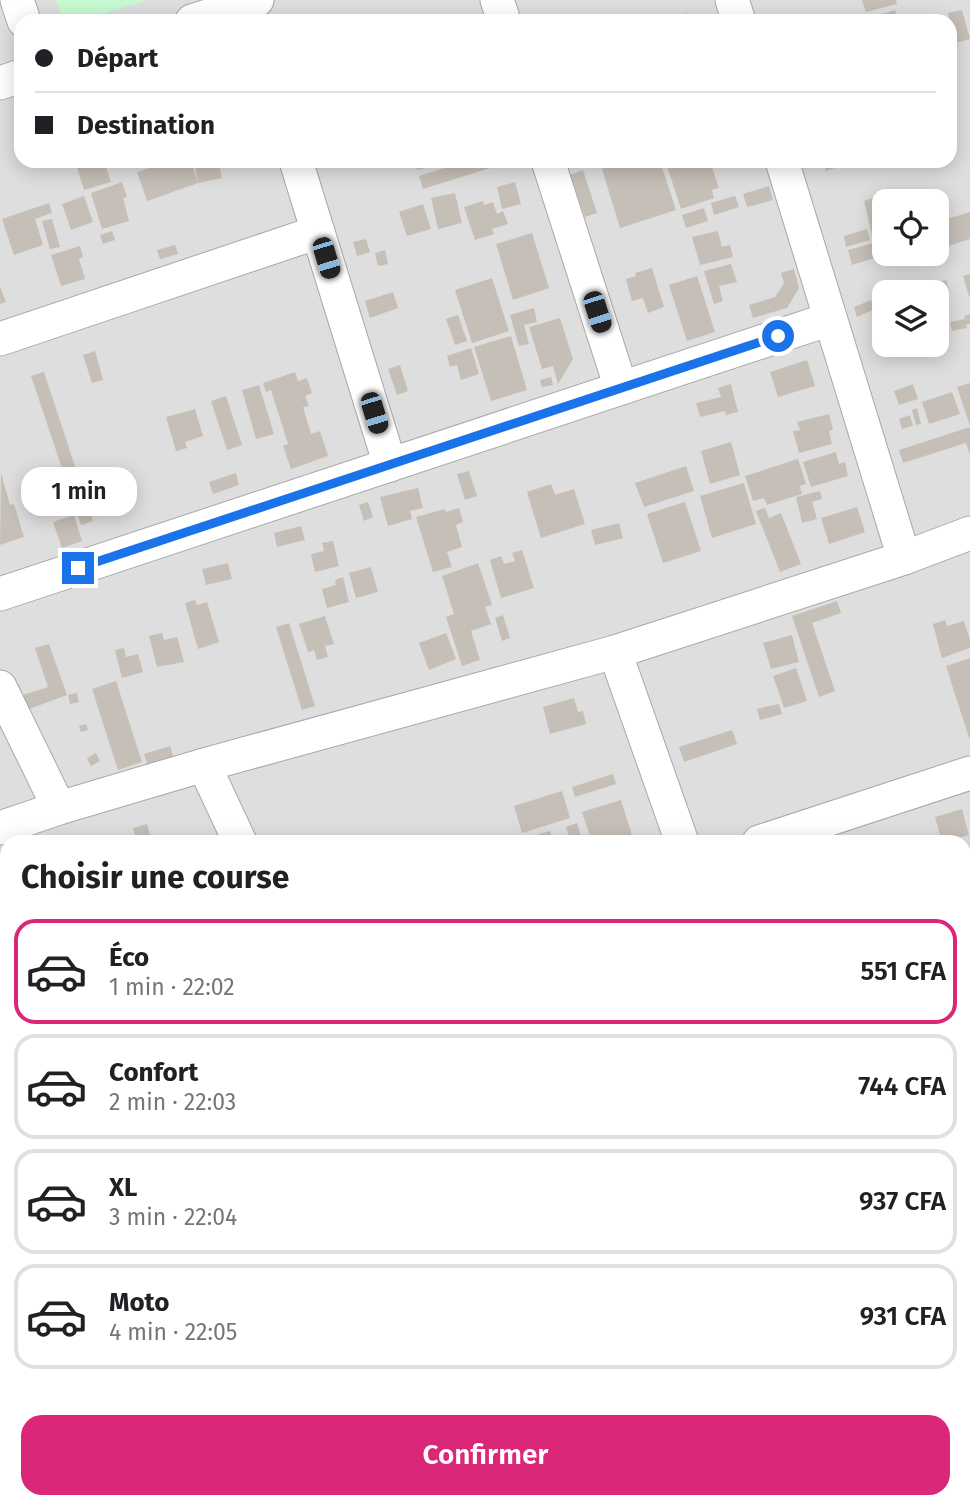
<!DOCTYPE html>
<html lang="fr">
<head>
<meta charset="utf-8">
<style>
  :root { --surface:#fff; --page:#f6f6f6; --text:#202124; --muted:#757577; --line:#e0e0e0; --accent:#db2777 }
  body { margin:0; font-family:"Fira Sans",sans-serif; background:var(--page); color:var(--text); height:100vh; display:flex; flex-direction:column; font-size:26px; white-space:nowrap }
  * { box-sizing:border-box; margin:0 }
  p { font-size:23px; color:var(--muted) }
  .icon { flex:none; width:38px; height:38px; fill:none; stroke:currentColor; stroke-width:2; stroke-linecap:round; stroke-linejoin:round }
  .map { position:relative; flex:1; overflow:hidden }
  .details { position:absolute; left:0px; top:835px; width:971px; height:674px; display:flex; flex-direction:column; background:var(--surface); border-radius:21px 21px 0 0; box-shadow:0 4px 18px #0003 }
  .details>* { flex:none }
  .banner { position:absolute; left:14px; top:14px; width:943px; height:154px; border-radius:21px; box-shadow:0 4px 18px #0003; display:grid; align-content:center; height:154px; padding:0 21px; background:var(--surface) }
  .tools { position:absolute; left:872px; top:189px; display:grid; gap:14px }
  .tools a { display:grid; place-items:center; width:77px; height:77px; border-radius:14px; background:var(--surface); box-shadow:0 4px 18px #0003; font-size:35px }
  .end { position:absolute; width:32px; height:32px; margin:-16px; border:9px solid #1a73e8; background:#fff; box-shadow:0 0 0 4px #fff }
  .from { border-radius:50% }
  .bubble { position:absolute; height:49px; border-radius:21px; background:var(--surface); box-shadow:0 4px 18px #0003; font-size:23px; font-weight:600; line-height:49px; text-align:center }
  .car { position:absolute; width:21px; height:42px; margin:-21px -10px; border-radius:9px; box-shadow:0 0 5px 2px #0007; background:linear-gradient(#222 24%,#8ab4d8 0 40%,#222 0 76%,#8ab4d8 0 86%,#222 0) }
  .banner b { display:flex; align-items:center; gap:24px; height:66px; font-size:26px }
  .banner b+b { border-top:2px solid var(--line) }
  .banner i { width:18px; height:18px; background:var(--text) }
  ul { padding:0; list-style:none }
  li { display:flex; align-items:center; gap:21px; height:105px; margin:0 14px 10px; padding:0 7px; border:4px solid var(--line); border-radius:21px }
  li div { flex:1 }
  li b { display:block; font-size:26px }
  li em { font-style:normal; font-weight:600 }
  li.on { border-color:var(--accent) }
  li>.icon { width:63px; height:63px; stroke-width:1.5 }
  h2 { padding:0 21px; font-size:32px; line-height:84px }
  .primary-button { display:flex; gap:14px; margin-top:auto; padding:14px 21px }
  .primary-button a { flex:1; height:80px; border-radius:21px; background:var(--accent); color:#fff; font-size:28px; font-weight:600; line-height:80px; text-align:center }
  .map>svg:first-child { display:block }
  .residential { fill:#dfdede; fill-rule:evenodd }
  .park { fill:#c6fad2 }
  .building { fill:#c6bfb7 }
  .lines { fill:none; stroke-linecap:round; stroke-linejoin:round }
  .minor-casing { stroke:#a8a8a8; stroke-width:35 }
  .minor { stroke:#fff; stroke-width:33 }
  .route { stroke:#1a73e8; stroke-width:9 }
</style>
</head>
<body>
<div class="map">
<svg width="970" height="1507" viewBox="0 0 970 1507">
  <rect width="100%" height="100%" fill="#f1efe8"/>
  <path class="residential" d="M0 0H970V1507H0ZM21 21H950V161H21ZM884 201H936V254H884ZM884 292H936V345H884ZM7 842H964V1502H7Z"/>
  <polygon class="park" points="56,0 148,0 78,21 63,21"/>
  <g class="building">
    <polygon points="862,0 896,0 897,4 866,12"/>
    <polygon points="895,10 898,21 872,21 871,17"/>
    <polygon points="962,10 970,39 955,43 948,13"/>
    <polygon points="687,13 690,21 664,21 664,20"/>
    <polygon points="75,161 104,161 111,182 84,190"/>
    <polygon points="170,161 191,161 198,183 147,201 137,172"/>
    <polygon points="194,161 218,161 222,178 198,183"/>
    <polygon points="415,161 449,161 450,162 417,170"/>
    <polygon points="467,161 488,161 490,168 423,189 419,176"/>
    <polygon points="626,161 660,161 676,210 620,228 602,169"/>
    <polygon points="672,161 710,161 719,188 712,190 714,198 681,209 666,163"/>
    <polygon points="823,161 837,161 838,167 826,171"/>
    <polygon points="583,170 597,213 585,217 570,175"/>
    <polygon points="122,182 127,197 123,198 129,221 102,229 91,193"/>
    <polygon points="515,182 521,204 502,209 497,187"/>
    <polygon points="769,186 773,200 747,207 743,194"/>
    <polygon points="455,193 462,223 438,229 431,198"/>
    <polygon points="84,196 93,222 71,230 62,204"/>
    <polygon points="735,196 739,207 714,215 711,203"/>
    <polygon points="878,196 880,202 884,201 884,236 873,239 864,201"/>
    <polygon points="483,201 484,205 493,202 497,214 503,211 508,224 492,229 494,234 475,240 464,207"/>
    <polygon points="49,203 52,213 35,219 43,245 14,255 2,219"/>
    <polygon points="423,204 431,229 407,236 399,212"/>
    <polygon points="704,208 708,221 686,228 682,215"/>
    <polygon points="970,212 970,239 945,247 937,222"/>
    <polygon points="52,219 60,247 50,249 42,221"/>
    <polygon points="867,229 870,240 846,247 844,236"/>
    <polygon points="112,231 115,240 103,244 100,235"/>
    <polygon points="718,231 722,247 730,245 733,257 700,265 692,237"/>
    <polygon points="532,233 549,288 513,300 496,244"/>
    <polygon points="366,239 370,252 357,256 353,242"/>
    <polygon points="873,243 878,257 852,265 848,250"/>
    <polygon points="175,245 178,254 160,259 157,250"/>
    <polygon points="80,246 83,257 79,259 85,279 61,286 51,255"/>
    <polygon points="385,250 388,264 378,266 375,253"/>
    <polygon points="731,264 737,282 719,286 723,301 714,304 704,271"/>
    <polygon points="652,268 664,307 648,313 643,298 632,301 626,279 636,276 635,273"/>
    <polygon points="794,269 799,288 787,308 753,318 749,305 775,297 784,283 781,273"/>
    <polygon points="970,274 970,296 969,296 963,276"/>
    <polygon points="697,276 715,332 687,341 669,285"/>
    <polygon points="492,278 509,331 472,343 455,290"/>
    <polygon points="946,280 950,292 936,296 936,292 917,292 916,289"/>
    <polygon points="0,286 6,302 0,304"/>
    <polygon points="393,292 398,308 370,318 365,301"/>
    <polygon points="871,300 875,309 857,317 854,307"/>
    <polygon points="534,308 537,322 524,325 529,344 519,346 510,315"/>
    <polygon points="970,314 970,324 966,325 967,328 952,331 950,322 965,319 964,316"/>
    <polygon points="458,315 467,341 455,345 446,319"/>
    <polygon points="560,318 573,359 558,384 553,366 542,369 529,327"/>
    <polygon points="884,326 884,345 890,345 892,350 879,354 873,330"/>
    <polygon points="511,336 527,390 491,401 474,347"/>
    <polygon points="471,348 479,374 461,380 457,365 450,367 447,356"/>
    <polygon points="95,351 103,380 92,383 83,355"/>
    <polygon points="807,360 815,386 778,397 770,372"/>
    <polygon points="400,365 408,391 397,395 388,369"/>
    <polygon points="44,372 93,521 81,525 31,376"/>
    <polygon points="295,372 298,381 307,378 312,393 305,396 309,406 303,407 311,434 320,431 328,456 291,469 283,446 288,444 271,390 266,392 263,383"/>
    <polygon points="551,377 553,385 542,387 540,380"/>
    <polygon points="970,383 970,426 957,387"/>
    <polygon points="731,384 738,412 726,415 725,411 700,417 696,403 721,397 718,388"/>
    <polygon points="913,384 918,399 899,405 894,391"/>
    <polygon points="259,385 274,434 256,439 242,390"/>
    <polygon points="952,392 960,414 929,424 922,402"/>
    <polygon points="226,396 242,445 227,450 211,401"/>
    <polygon points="917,408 921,424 916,425 912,410"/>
    <polygon points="195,409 203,436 185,442 187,448 176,451 166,417"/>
    <polygon points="829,414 833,430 829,431 832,444 799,453 793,431 800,430 797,422"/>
    <polygon points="910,415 913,426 902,429 899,419"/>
    <polygon points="970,427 970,455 966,443 903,463 899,450"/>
    <polygon points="731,442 740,475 710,484 701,451"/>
    <polygon points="836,452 839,464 845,462 848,476 811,487 803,462"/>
    <polygon points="798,459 806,484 800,486 802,494 767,505 764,498 753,501 745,476"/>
    <polygon points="686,466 694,491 644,507 635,483"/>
    <polygon points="469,471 477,496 465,500 457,474"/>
    <polygon points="1,473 10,505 14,504 24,537 0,545"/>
    <polygon points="236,473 239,485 213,494 209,482"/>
    <polygon points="744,483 756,524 712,538 700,496"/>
    <polygon points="551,484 555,495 574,489 585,524 541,538 527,492"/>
    <polygon points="418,488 423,508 410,511 412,519 388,526 380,497"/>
    <polygon points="820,491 822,499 812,502 817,519 802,523 796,497"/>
    <polygon points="368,502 373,517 364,521 359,505"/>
    <polygon points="685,502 701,551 663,563 647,514"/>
    <polygon points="857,507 865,532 829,544 821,518"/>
    <polygon points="459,508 463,522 456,525 462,547 447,552 452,567 433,572 416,517 445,509 446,512"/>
    <polygon points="765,508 769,518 781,513 801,564 780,572 756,511"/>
    <polygon points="74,515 82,541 62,548 53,522"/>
    <polygon points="619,523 623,538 595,545 591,530"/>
    <polygon points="301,526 305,540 277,547 274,533"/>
    <polygon points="333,541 339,566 315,572 311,554 324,551 322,543"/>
    <polygon points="522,550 534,588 501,598 490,560 501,556 504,564 515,561 512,553"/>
    <polygon points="228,563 232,579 206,585 202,569"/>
    <polygon points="478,563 492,605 485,607 491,624 471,631 480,660 462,666 446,617 454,614 442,576"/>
    <polygon points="371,567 378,592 356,598 349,573"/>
    <polygon points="343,577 349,602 327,608 322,589 336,585 335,580"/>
    <polygon points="195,600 197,605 207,602 219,642 198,649 185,603"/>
    <polygon points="837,601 841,613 812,623 835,691 819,697 792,616"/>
    <polygon points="503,615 510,638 502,641 495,618"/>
    <polygon points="325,616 334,644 325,646 328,657 317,660 314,650 308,652 299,624"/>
    <polygon points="945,620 947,626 964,621 970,640 970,648 942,658 933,624"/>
    <polygon points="289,623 315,706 302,710 276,627"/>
    <polygon points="162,633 164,640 177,637 184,662 157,667 149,636"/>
    <polygon points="446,633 456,659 429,670 419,643"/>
    <polygon points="792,635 799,662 771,669 763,643"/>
    <polygon points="49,644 67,695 16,714 8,690 19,685 23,695 48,687 35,648"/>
    <polygon points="124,648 126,657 138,654 143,672 122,678 115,650"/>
    <polygon points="970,658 970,738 969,738 946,666"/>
    <polygon points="796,668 807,701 784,708 773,676"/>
    <polygon points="116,681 142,762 118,770 92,689"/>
    <polygon points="77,693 79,702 70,704 68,695"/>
    <polygon points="574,698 578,712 583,711 586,724 550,734 543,707"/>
    <polygon points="779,704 782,714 760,720 757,709"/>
    <polygon points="86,724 88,730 81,732 79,726"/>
    <polygon points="732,730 737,744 684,762 679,747"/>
    <polygon points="170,746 174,759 148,767 144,754"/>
    <polygon points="96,753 100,761 91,766 87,758"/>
    <polygon points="613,774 616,784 575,797 572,787"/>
    <polygon points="562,791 570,818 522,833 514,806"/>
    <polygon points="621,800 634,842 592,842 582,812"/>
    <polygon points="962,809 969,835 942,842 935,817"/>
    <polygon points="577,823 582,840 571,842 566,827"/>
    <polygon points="147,824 152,842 137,842 133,828"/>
    <polygon points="550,831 553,842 523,842 523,839"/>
    <polygon points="965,1378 970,1393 964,1395 964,1379"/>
    <polygon points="964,1397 970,1414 970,1428 964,1430"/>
    <polygon points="0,1423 3,1423 7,1438 7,1444 0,1446"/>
    <polygon points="970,1431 970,1443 964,1445 964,1433"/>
    <polygon points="7,1451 7,1485 0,1487 0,1475 2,1474 0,1455"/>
    <polygon points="970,1453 970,1480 964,1482 964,1455"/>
    <polygon points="63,1502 79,1502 80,1504 96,1502 97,1507 54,1507 53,1504"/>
    <polygon points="371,1502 384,1502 385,1507 372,1507"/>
    <polygon points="453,1502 472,1502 474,1507 455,1507"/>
    <polygon points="548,1502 595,1502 597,1507 550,1507"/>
    <polygon points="678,1502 690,1502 692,1507 679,1507"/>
    <polygon points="699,1502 733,1502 734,1504 723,1507 700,1507"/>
    <polygon points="843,1502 858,1502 860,1506 845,1507"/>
  </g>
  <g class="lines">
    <g class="minor-casing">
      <g id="minor">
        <polyline points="17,0 24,21"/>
        <polyline points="497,0 504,21"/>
        <polyline points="732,0 739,21"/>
        <polyline points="192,21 257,0"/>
        <polyline points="0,83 21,76"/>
        <polyline points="296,161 390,465"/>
        <polyline points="548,161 621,388"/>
        <polyline points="782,161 904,558"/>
        <polyline points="0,339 318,232"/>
        <polyline points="0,594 830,319"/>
        <polyline points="615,652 682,842"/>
        <polyline points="0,687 59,808"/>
        <polyline points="204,765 240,842"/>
        <polyline points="0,828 59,808 204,765 615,652 904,558 970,533"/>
        <polyline points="759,842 970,773"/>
        <polyline points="964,1009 970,1007"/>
        <polyline points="0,1084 7,1082"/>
        <polyline points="964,1264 970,1262"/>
        <polyline points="0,1326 7,1323"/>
        <polyline points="481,1502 483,1507"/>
        <polyline points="641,1502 642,1507"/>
        <polyline points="219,1507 236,1502"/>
        <polyline points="953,1507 970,1502"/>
      </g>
    </g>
    <use href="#minor" class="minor"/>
  </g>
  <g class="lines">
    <polyline class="route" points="78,568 778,336"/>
  </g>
</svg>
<div class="tools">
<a><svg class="icon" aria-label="locate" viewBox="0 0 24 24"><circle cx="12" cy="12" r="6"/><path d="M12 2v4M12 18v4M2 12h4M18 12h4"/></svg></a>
<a><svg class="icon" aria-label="layers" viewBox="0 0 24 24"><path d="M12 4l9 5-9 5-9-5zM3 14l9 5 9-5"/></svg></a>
</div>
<i class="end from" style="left:778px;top:336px"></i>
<i class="end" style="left:78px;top:568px"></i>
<div class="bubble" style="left:21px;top:467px;width:116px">1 min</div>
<i class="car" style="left:326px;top:258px;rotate:163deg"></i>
<i class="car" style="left:597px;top:312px;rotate:162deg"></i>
<i class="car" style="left:374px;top:413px;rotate:163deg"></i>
<div class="banner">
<b><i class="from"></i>Départ</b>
<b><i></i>Destination</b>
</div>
<section class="details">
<h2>Choisir une course</h2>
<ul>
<li class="on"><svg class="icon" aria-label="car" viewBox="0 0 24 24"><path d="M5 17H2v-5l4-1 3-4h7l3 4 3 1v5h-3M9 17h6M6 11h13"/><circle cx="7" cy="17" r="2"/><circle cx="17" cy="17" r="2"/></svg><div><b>Éco</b><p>1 min · 22:02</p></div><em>551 CFA</em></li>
<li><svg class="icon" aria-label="car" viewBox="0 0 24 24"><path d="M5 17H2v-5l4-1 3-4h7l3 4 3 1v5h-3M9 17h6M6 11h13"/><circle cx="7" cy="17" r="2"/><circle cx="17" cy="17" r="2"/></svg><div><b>Confort</b><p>2 min · 22:03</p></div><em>744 CFA</em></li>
<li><svg class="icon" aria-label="car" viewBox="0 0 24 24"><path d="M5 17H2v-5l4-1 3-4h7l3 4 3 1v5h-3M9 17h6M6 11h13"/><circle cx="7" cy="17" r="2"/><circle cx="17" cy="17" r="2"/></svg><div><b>XL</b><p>3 min · 22:04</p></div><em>937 CFA</em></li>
<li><svg class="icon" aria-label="car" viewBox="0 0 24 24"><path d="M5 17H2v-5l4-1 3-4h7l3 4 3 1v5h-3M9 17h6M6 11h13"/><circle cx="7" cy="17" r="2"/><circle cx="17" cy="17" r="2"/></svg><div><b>Moto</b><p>4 min · 22:05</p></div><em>931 CFA</em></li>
</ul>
<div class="primary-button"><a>Confirmer</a></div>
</section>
</div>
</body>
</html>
